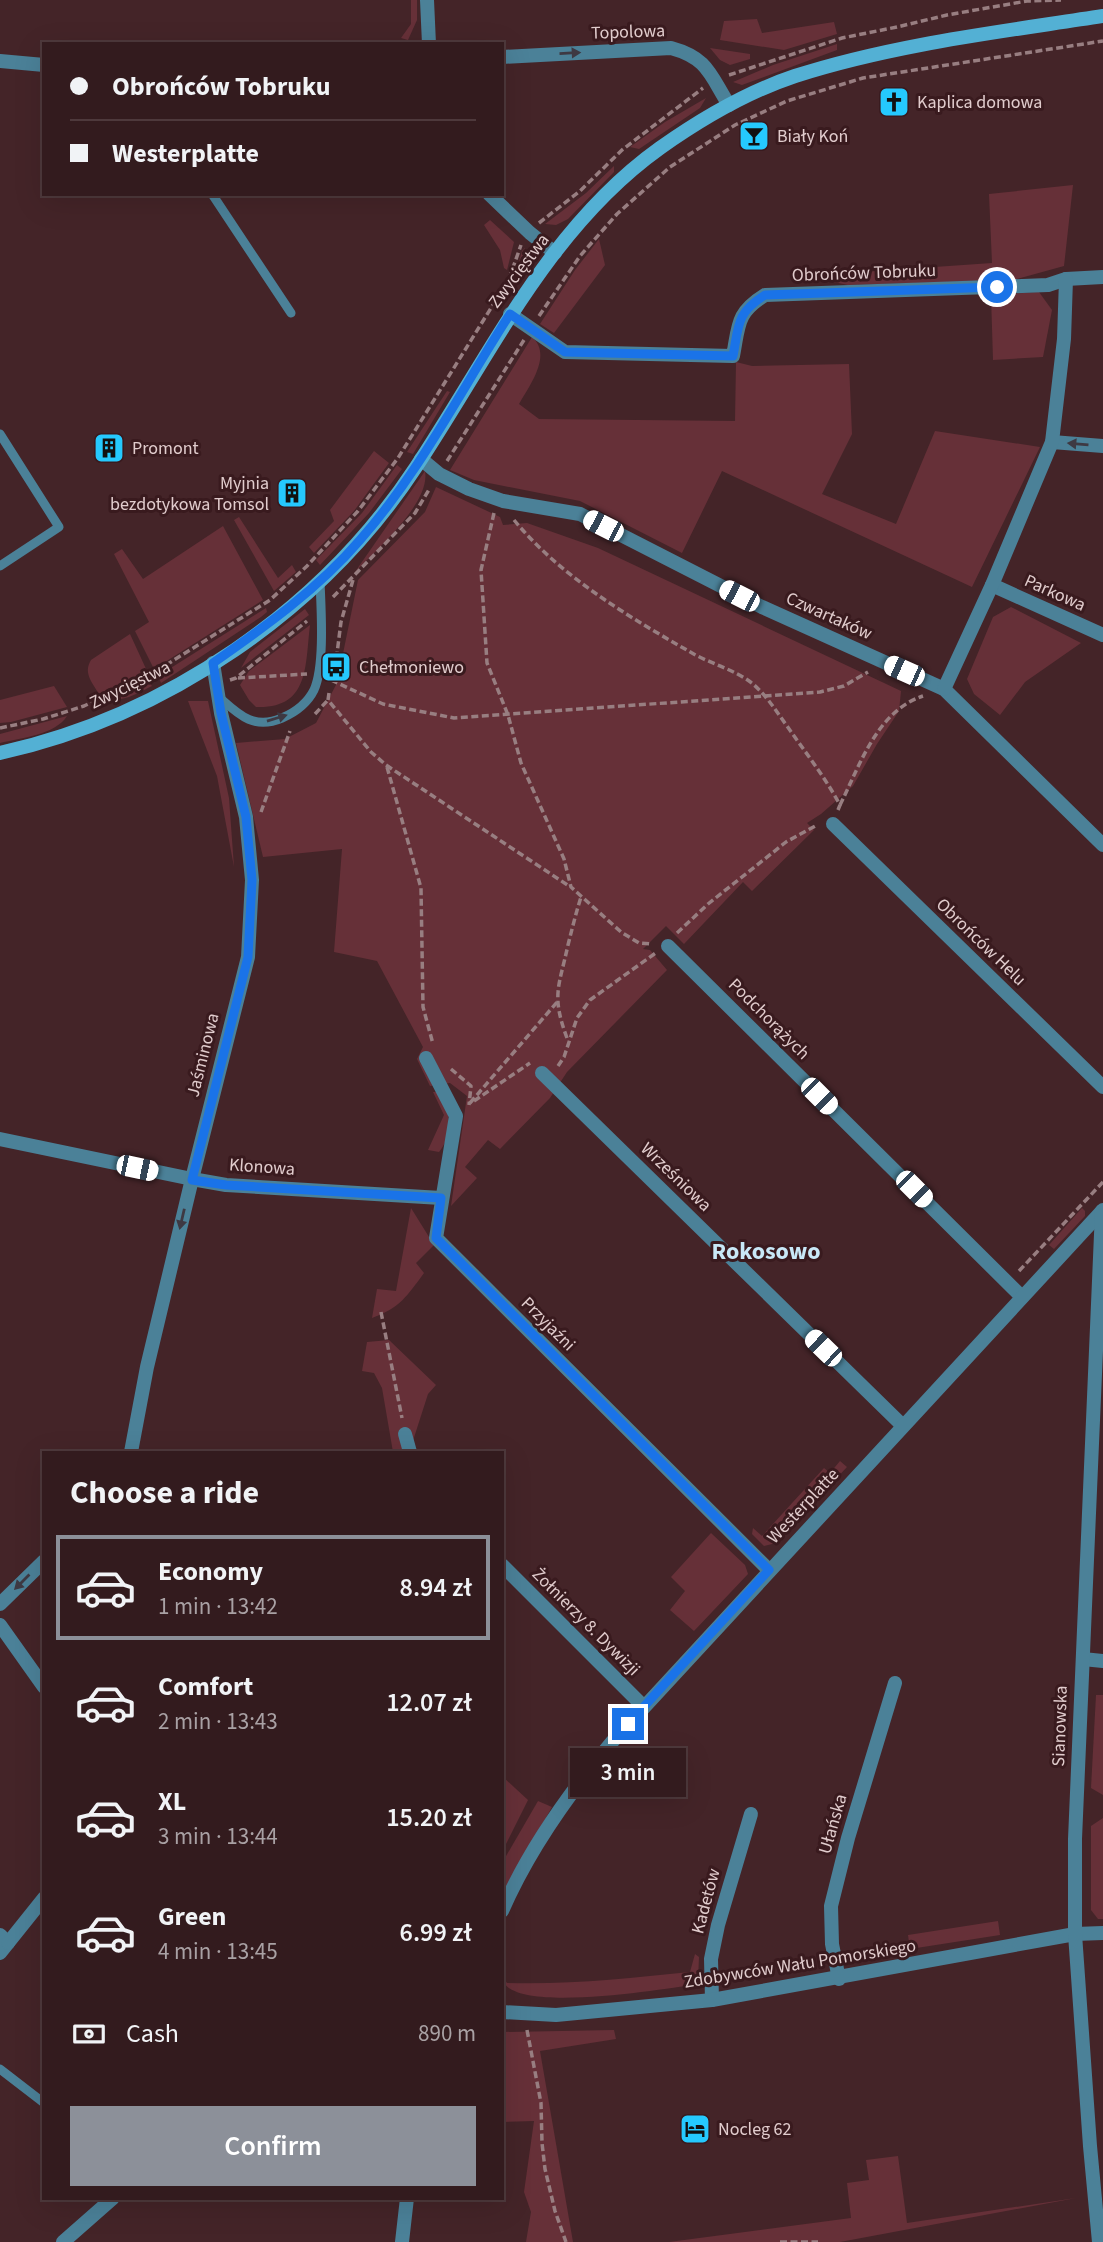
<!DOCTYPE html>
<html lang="en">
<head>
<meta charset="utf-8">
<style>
  :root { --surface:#331b1e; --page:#3b2427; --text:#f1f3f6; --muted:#a9a1a4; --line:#4e393c; --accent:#8c9099 }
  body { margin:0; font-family:"Source Sans 3",sans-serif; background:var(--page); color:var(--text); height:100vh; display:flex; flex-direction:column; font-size:26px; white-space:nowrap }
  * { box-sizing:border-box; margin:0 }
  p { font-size:23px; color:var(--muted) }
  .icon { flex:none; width:38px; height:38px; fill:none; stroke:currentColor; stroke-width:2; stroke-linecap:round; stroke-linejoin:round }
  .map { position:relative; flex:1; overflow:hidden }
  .panel { position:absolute; left:42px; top:1451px; width:462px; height:749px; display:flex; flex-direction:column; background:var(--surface); border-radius:0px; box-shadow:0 7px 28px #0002,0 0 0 2px var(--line) }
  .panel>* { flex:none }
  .guide { position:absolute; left:42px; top:42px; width:462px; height:154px; border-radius:0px; box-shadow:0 7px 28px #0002,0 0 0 2px var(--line); display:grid; align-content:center; height:154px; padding:0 28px; background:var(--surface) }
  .end { position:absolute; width:32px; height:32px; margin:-16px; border:9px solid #1a73e8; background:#fff; box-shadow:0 0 0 4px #fff }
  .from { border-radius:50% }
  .bubble { position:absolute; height:49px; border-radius:0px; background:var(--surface); box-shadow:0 7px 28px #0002,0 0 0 2px var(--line); font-size:23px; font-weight:600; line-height:49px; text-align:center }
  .car { position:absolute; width:21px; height:42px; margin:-21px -10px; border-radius:9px; box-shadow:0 0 5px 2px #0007; background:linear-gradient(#fff 24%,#345 0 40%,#fff 0 76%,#345 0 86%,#fff 0) }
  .guide b { display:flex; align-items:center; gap:24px; height:66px; font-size:26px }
  .guide b+b { border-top:2px solid var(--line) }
  .guide i { width:18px; height:18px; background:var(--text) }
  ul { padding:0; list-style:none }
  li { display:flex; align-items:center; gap:21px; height:105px; margin:0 14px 10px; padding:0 14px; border:4px solid transparent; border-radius:0px }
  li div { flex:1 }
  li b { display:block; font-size:26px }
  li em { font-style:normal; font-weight:600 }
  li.active { border-color:var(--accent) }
  li>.icon { width:63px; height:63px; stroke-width:1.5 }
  h2 { padding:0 28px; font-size:32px; line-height:84px }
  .pay { display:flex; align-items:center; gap:18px; height:77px; padding:0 28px; font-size:26px }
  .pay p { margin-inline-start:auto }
  .cta { display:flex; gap:14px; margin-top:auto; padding:14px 28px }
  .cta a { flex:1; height:80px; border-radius:0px; background:var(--accent); color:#fff; font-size:28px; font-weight:600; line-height:80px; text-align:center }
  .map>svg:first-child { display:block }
  .green { fill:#663038 }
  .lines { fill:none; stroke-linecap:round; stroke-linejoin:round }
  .path { stroke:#987e81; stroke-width:3.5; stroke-dasharray:7 3.5; stroke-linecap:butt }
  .lane { stroke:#4b8198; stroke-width:9 }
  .street { stroke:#4b8198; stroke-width:14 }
  .secondary { stroke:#53b0d4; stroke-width:14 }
  .oneway { fill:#3e3943 }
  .route { stroke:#1a73e8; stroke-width:9 }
  .labels { text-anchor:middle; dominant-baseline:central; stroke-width:6; stroke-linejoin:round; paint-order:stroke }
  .street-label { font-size:18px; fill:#e1cccd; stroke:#391a1e }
  .poi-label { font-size:18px; fill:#e1cccd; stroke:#391a1e; text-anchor:start }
  .district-label { font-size:24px; font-weight:bold; fill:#c8e8f7; stroke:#391a1e }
</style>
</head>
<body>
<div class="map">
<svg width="1103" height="2242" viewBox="0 0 1103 2242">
  <rect width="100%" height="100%" fill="#442428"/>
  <g class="green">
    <polygon points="411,0 417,0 417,20 408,40 401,38 411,24"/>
    <polygon points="757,19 762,33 834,22 837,34 784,50 720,40 724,21"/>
    <polygon points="837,44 837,50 742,85 733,82 773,65"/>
    <polygon points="710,48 750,54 750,59 730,65 720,60"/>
    <polygon points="706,98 700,108 639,149 630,147 665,122"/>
    <polygon points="614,166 614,172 568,219 556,225 545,224 586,193"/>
    <polygon points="1073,185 1064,266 1013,280 848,285 805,276 992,263 989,194"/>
    <polygon points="490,220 514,242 507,270 504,268 500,250 484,225"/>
    <polygon points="599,239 605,265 554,333 540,324 575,270"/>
    <polygon points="525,248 526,263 512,288 522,251"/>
    <polygon points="1039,292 1052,310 1043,357 993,360 991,295"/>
    <path d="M532 337C553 355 529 386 519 404L539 419 735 421 736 362 752 366 849 364 852 434 822 494 896 524 935 431 1040 447 972 587 722 471 682 553 580 501 474 480 450 470Z"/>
    <polygon points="447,391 450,392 413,454 407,452"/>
    <polygon points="374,451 389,463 354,511 314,553 309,547 334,521 330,510"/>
    <polygon points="397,465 402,469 369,513 320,565 316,560 362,513"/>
    <path d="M425 471C431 503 376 550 355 572Z"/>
    <polygon points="436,487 500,517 503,525 527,523 598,548 901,691 899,711 877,744 853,786 821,814 807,823 814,830 752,891 743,882 684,944 666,926 643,949 650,950 667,970 567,1072 550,1098 500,1149 488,1140 465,1167 477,1178 451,1206 467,1096 450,1083 430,1086 417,1059 423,1047 377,961 334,952 342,849 263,857 236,743 285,739 316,723 337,683 358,580 425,512"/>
    <polygon points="239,517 278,578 292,565 296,572 274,591 234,520"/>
    <polygon points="223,526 263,600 154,669 135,631 149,622 114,554 122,549 143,579"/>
    <polygon points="1011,607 1081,643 1025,682 1000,715 974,694 967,679 993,617"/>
    <polygon points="266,608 267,612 261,617 161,683 158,676"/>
    <polygon points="305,609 309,615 241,668 250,652"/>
    <path d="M310 625C305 665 310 709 256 707L249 700 240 685 249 671Z"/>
    <path d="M130 634 147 671 99 694C92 682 83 673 91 660Z"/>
    <path d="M148 681 152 686C138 693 124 702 108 699Z"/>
    <polygon points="54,686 67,707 11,722 0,723 0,700"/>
    <polygon points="188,701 208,701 229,798 234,867 217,776"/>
    <path d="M67 716C55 735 21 738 0 743V734Z"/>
    <path d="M433 1092H444C448 1112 454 1135 439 1152L428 1150 444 1115Z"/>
    <path d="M411 1208 434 1245 416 1263 424 1273C407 1296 400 1308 372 1318L377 1289 396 1291Z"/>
    <polygon points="1082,1208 1085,1211 1085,1216 1054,1249 1049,1245"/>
    <polygon points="389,1340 436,1385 428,1394 410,1450 412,1452 393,1452 382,1388 374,1373 362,1371 367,1342"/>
    <polygon points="840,1461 847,1467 776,1543 764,1546 752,1534 753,1528 762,1536 824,1468 830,1473"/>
    <polygon points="711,1533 745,1565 748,1574 694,1631 670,1610 685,1591 671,1577"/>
    <polygon points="1096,1695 1103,1695 1103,1795 1091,1788"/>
    <polygon points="502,1776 528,1800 502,1852"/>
    <polygon points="538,1801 552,1807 502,1895 502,1863"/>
    <polygon points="1103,1818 1103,1919 1098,1919 1091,1910 1091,1826"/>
    <polygon points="998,1921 1000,1935 910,1949 908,1935"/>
    <path d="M695 1954 699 1957 698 1980 694 1985C666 1988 503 2017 502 1976L507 1983C569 1985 629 1978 690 1972Z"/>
    <polygon points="614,2030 616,2039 540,2051 573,2242 526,2242 531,2212 524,2192 534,2121 502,2122 502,2032"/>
    <polygon points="898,2156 907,2223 1076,2198 840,2242 669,2242 851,2218 847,2183 869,2180 866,2160"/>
  </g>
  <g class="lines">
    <g class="path">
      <polyline points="729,75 842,38 897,27 947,15 1027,1 1061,0"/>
      <polyline points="539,223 580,191 622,150 703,88"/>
      <polyline points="539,316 580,256 617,214 670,167 735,125 787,101 863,78 1103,41"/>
      <polyline points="447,461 524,340"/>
      <polyline points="494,513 481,570 487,663 508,715 521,763 564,859 571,887 621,932 639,943 652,944"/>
      <path d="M514 520C561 577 629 617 692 653 711 664 736 670 753 684 767 696 776 711 787 726 805 752 825 777 840 805L838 810"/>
      <polyline points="333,597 415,513 430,488"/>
      <polyline points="335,669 341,622 353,580"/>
      <polyline points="238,678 307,674"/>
      <polyline points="230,680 236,678 307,621"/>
      <polyline points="331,680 383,704 454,718 820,692 844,686 868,672"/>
      <polyline points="329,693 328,700 371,752 386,765 569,886"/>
      <polyline points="315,714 328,700"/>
      <polyline points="0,728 43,719 84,706 150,675 270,600 307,566 358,511 398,458 509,279 521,245"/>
      <polyline points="387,767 421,888 423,1007 433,1044"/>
      <path d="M840 805C860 765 877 711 923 696"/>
      <polyline points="261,812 290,731"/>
      <polyline points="677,933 708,904 786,842 817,825"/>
      <path d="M567 1038C551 995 559 987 568 945 572 929 576 913 581 897"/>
      <polyline points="558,1066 564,1057 577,1018 590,1000 657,952"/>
      <polyline points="451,1069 471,1086 469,1105"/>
      <polyline points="474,1101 530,1063"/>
      <polyline points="470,1103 558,1001"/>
      <polyline points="1019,1271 1103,1182"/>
      <polyline points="381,1312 402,1418"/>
      <polyline points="527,2030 541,2103 542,2143 545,2169 555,2211 566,2242"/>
      <polyline points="780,2242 818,2242"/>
    </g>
    <g class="lane">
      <polyline points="212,194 291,313"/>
      <polyline points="0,434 59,527 0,566"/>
      <path d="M220 698C239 715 254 730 282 718 296 712 307 704 314 690 325 666 321 608 320 581"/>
      <polyline points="0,2069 44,2103"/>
    </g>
    <g class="street">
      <polyline points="427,0 429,44"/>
      <path d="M502 57 671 48C708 58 710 75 729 105"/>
      <polyline points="0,61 44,65"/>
      <polyline points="489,194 530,233 555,253"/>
      <path d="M510 314 565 352 733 356C739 325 736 313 765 295L1048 285 1066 279 1103 277"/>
      <polyline points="1052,442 1103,446"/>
      <polyline points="421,459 439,474 469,489 503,501 580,514 762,607 944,689 1103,845"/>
      <polyline points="992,585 1103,635"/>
      <polyline points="944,689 992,585 1052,442 1064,339 1066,279"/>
      <polyline points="833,824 1103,1087"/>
      <polyline points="668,946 1022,1297"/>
      <polyline points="426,1058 456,1116 436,1238 769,1570"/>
      <polyline points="542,1073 902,1425"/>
      <polyline points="0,1139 192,1179 226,1185 441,1198"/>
      <polyline points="405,1434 410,1452"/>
      <polyline points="131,1452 147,1367 192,1179 248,957 252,880 246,817 221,713 213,663"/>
      <polyline points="502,1565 643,1706"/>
      <polyline points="0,1604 44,1561"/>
      <polyline points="0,1625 44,1687"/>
      <polyline points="1083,1659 1103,1661"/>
      <path d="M502 1911C529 1849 569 1793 612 1742L1103 1210"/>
      <polyline points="0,1935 8,1943 0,1953"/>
      <polyline points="8,1943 44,1898"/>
      <polyline points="839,1979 832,1944 831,1906 848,1838 895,1683"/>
      <polyline points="712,2000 711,1959 718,1925 751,1814"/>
      <polyline points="502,2012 556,2015 712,2000 1075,1934 1103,1933"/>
      <polyline points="63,2242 113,2198"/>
      <polyline points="402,2242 407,2198"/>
      <polyline points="1099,2242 1090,2146 1075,1934 1075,1839 1102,1211"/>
    </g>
    <path class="secondary" d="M0 753C166 716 322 610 416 467 490 356 548 228 660 148 701 119 747 92 795 76 895 44 1000 32 1103 16"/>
  </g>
  <defs><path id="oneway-solid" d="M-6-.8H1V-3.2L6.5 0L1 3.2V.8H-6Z" transform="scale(1.75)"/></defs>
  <g class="oneway">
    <use href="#oneway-solid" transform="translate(570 53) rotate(-3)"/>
    <use href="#oneway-solid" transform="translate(1078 444) rotate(-175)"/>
    <use href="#oneway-solid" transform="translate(277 718) rotate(-17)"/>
    <use href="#oneway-solid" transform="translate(182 1219) rotate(103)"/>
    <use href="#oneway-solid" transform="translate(22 1582) rotate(135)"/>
  </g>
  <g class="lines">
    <path class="route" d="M628 1724 769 1570 436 1238 441 1198 226 1185 192 1180 248 957 252 880 246 817 221 713 213 663C266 626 318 589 360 540 420 472 461 390 510 314L565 352 733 356C739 325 736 313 765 295L997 287"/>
  </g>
  <defs>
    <g id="church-square" transform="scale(1.575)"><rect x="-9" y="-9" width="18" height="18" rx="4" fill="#25c9fe" stroke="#391a1e"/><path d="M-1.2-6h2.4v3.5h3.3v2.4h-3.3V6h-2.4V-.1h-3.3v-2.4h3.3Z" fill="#111"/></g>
    <g id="bar-square" transform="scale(1.575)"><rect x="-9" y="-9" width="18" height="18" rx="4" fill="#25c9fe" stroke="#391a1e"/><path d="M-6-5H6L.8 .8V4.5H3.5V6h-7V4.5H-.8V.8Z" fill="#111"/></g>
    <g id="building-square" transform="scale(1.575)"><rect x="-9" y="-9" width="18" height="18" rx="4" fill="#25c9fe" stroke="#391a1e"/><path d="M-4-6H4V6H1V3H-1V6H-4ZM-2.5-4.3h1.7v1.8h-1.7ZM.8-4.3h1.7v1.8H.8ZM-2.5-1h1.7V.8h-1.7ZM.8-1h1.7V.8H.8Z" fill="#111"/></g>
    <g id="bus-square" transform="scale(1.575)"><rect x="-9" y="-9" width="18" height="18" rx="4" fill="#25c9fe" stroke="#391a1e"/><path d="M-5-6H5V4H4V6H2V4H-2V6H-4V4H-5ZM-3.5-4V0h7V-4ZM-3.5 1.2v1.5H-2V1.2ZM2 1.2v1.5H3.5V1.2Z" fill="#111"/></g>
    <g id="hotel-square" transform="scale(1.575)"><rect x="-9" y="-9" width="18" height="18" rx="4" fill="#25c9fe" stroke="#391a1e"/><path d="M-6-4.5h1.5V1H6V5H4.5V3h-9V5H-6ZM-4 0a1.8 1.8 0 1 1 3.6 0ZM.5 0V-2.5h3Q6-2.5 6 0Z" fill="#111"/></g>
  </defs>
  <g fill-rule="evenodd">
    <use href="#church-square" x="894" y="102"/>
    <use href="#bar-square" x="754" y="136"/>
    <use href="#building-square" x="109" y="448"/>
    <use href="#building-square" x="292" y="493"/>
    <use href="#bus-square" x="336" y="667"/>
    <use href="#hotel-square" x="695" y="2129"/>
  </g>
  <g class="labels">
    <g class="street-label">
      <text transform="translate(628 32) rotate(-2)">Topolowa</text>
      <text transform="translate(519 271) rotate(-53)">Zwycięstwa</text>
      <text transform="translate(864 273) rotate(-2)">Obrońców Tobruku</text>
      <text transform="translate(1055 593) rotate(24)">Parkowa</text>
      <text transform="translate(829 616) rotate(24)">Czwartaków</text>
      <text transform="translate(130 685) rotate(-26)">Zwycięstwa</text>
      <text transform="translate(981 942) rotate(44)">Obrońców Helu</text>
      <text transform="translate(769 1019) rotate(45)">Podchorążych</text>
      <text transform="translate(203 1055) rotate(-76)">Jaśminowa</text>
      <text transform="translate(262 1167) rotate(4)">Klonowa</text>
      <text transform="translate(676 1177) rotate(44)">Wrześniowa</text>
      <text transform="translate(548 1324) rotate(45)">Przyjaźni</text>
      <text transform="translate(803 1506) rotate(-47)">Westerplatte</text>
      <text transform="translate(586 1622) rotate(45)">Żołnierzy 8. Dywizji</text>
      <text transform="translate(1060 1726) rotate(-88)">Sianowska</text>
      <text transform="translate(833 1824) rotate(-74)">Ułańska</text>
      <text transform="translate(706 1901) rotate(-75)">Kadetów</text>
      <text transform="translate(800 1964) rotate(-9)">Zdobywców Wału Pomorskiego</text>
    </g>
    <g class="poi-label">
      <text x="917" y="102">Kaplica domowa</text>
      <text x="777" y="136">Biały Koń</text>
      <text x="132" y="448">Promont</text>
      <text x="269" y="483" text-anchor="end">Myjnia<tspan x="269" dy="21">bezdotykowa Tomsol</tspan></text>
      <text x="359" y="667">Chełmoniewo</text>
      <text x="718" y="2129">Nocleg 62</text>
    </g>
    <g class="district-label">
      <text x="766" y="1251">Rokosowo</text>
    </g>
  </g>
</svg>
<i class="end from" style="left:997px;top:287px"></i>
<i class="end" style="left:628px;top:1724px"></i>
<div class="bubble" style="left:570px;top:1748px;width:116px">3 min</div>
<i class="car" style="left:603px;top:526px;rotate:297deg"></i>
<i class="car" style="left:739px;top:596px;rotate:297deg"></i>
<i class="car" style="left:904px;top:671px;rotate:294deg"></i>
<i class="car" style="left:819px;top:1096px;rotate:135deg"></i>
<i class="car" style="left:137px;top:1168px;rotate:102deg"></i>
<i class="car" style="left:914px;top:1189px;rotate:135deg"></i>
<i class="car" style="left:823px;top:1348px;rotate:314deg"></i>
<div class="guide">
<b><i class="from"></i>Obrońców Tobruku</b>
<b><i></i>Westerplatte</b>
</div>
<section class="panel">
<h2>Choose a ride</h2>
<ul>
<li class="active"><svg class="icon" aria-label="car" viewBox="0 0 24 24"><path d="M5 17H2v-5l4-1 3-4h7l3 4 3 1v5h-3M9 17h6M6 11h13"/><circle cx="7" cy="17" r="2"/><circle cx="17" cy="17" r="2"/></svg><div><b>Economy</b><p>1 min · 13:42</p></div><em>8.94 zł</em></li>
<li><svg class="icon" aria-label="car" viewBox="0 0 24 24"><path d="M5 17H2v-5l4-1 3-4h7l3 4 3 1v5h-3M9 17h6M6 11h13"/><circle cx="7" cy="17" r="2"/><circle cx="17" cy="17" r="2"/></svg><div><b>Comfort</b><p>2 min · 13:43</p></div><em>12.07 zł</em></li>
<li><svg class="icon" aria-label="car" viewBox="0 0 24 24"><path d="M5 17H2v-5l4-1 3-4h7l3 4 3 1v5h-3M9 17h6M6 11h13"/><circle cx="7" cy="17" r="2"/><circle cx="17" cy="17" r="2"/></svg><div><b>XL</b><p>3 min · 13:44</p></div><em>15.20 zł</em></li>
<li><svg class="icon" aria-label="car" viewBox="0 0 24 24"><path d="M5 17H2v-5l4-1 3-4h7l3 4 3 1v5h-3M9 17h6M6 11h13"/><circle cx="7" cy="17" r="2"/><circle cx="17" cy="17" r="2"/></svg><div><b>Green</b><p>4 min · 13:45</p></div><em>6.99 zł</em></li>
</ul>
<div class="pay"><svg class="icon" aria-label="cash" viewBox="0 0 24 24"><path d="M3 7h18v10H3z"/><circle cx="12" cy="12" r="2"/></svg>Cash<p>890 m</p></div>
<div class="cta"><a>Confirm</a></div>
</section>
</div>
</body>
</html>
